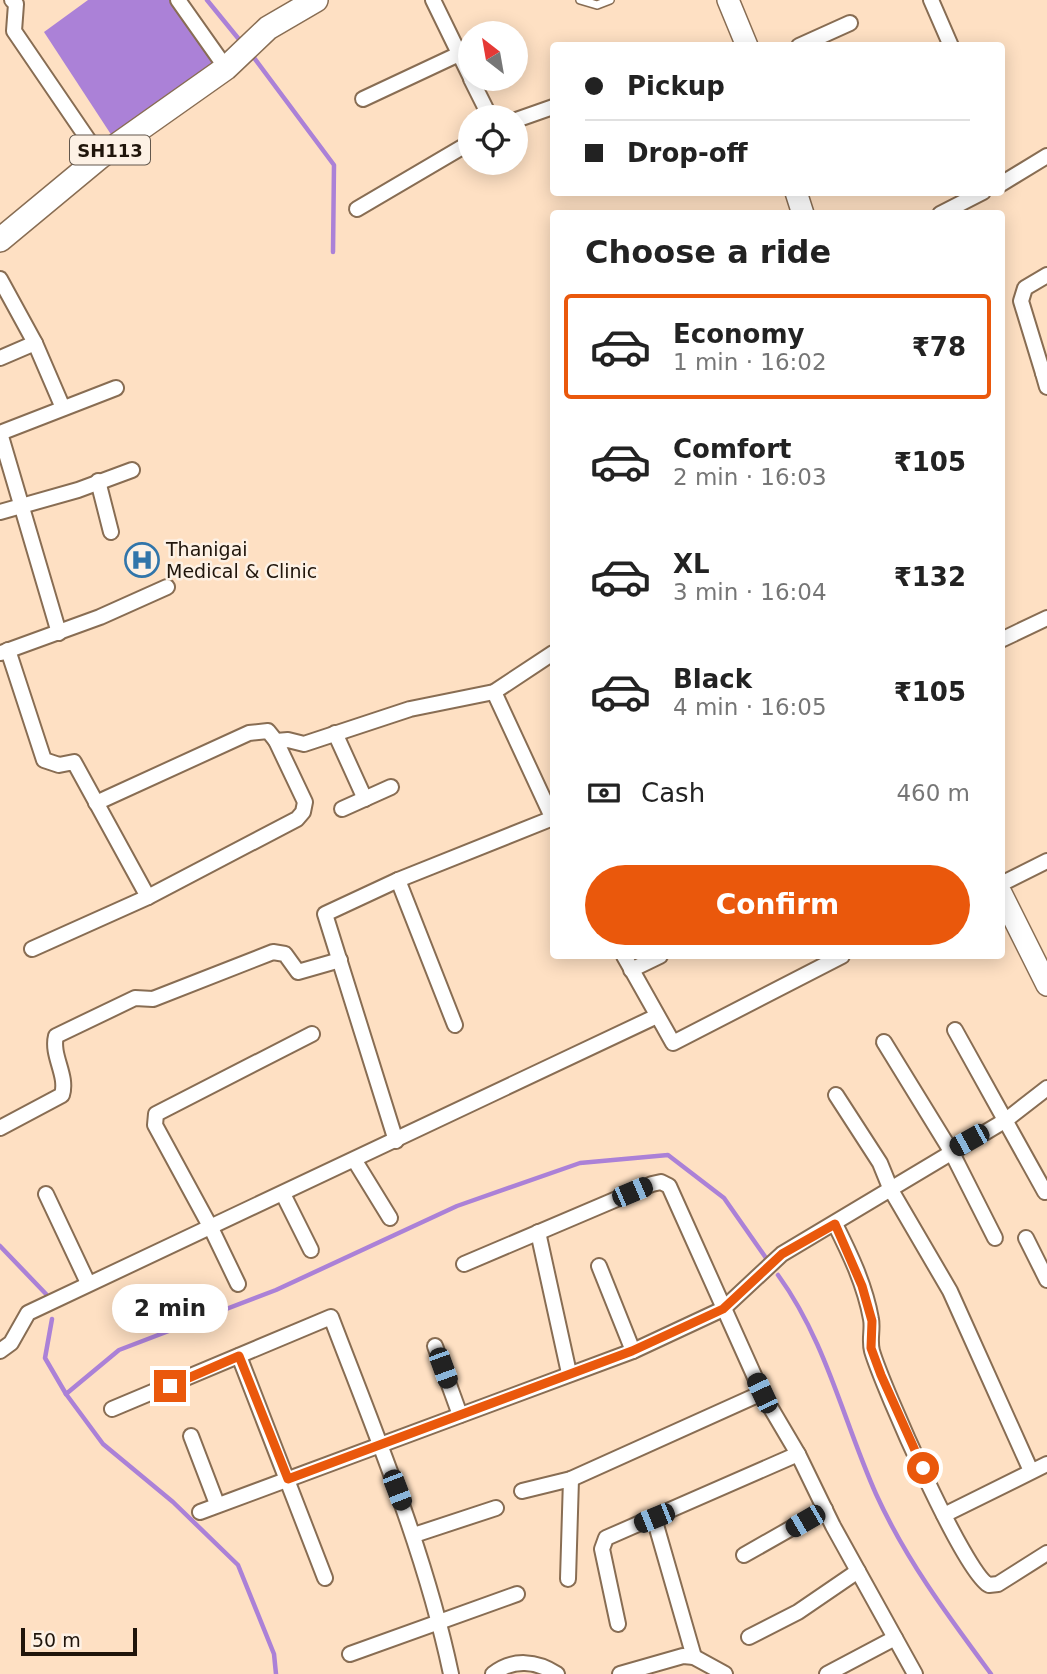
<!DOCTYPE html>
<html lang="en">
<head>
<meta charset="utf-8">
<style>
  :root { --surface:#fff; --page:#f2f2f2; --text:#222; --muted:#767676; --line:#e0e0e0; --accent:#ea580c }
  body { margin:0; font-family:"DejaVu Sans",sans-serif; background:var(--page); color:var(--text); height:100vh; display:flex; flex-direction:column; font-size:26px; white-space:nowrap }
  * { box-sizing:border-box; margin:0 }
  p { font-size:23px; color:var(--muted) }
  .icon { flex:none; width:38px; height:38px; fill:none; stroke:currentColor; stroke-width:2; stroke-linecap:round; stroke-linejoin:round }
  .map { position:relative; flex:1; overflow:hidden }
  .side { position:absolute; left:550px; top:210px; width:455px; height:749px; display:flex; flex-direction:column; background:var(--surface); border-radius:7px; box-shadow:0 4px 18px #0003 }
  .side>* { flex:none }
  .banner { position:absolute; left:550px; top:42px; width:455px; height:154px; border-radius:7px; box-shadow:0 4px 18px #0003; display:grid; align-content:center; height:154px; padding:0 35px; background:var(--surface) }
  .needle { width:46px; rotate:329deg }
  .tools { position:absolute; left:458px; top:21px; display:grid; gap:14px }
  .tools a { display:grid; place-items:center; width:70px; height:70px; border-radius:50%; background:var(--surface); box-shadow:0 4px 18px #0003; font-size:35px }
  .scale { position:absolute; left:21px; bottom:18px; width:116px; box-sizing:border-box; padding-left:7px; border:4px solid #20150b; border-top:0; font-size:19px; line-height:24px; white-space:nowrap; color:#20150b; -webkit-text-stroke:5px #fdf1e5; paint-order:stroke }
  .end { position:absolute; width:32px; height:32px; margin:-16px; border:9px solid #ea580c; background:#fff; box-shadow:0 0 0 4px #fff }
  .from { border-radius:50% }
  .bubble { position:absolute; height:49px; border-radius:24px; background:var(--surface); box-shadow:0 4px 18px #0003; font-size:23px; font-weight:600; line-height:49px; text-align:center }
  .car { position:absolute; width:21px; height:42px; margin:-21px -10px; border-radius:9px; box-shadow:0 0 5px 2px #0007; background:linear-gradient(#222 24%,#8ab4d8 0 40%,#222 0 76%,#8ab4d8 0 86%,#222 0) }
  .banner b { display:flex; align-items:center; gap:24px; height:66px; font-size:26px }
  .banner b+b { border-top:2px solid var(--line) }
  .banner i { width:18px; height:18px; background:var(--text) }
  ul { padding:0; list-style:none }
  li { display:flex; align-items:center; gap:21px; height:105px; margin:0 14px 10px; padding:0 21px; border:4px solid transparent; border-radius:7px }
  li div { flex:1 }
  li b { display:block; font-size:26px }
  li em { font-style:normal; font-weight:600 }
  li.active { border-color:var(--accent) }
  li>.icon { width:63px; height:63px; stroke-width:1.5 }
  h2 { padding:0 35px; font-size:32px; line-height:84px }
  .pay { display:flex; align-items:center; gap:18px; height:77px; padding:0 35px; font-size:26px }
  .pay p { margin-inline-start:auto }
  .primary-button { display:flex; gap:14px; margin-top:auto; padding:14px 35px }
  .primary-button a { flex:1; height:80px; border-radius:42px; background:var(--accent); color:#fff; font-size:28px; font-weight:600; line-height:80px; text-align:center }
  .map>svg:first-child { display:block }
  .water { fill:#ab81d7 }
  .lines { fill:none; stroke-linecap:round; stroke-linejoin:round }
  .stream { stroke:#ab81d7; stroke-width:4.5 }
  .lane-casing { stroke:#886d53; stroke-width:10 }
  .street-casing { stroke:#886d53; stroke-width:18 }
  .secondary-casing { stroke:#886d53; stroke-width:24 }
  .primary-casing { stroke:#886d53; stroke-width:26 }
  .lane { stroke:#fff; stroke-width:7 }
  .street { stroke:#fff; stroke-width:14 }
  .secondary { stroke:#fff; stroke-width:21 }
  .primary { stroke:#fff; stroke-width:23 }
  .route { stroke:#ea580c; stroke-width:9 }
  .labels { text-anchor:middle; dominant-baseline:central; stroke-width:5; stroke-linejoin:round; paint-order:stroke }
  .shield { fill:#fdf1e5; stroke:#62574c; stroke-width:2 }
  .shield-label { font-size:18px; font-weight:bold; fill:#20150b }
  .poi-label { font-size:19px; fill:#20150b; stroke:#fdf1e5; text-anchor:start }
</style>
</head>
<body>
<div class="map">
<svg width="1047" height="1674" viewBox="0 0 1047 1674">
  <rect width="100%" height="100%" fill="#fee0c3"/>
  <polygon class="water" points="88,0 177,0 218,62 112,136 44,32"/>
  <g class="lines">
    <g class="stream">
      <polyline points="207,0 242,43"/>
      <polyline points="252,55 334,165 333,252"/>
      <polyline points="0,1246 46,1294"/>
      <path d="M778 1275C826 1341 843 1420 876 1494 906 1560 948 1616 991 1674"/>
      <polyline points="52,1319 45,1358 66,1394 119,1350 276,1290 457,1206 580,1163 668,1155 724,1198 766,1258"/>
      <polyline points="66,1394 103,1444 173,1502 238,1565 274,1654 276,1674"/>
    </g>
    <g class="lane-casing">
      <polyline id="lane" points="580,0 597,5 610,0"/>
    </g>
    <g class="street-casing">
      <g id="street">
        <polyline points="12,0 16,4 14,31 100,157"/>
        <polyline points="178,0 226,68"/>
        <polyline points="433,0 471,78"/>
        <polyline points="931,0 951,46"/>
        <polyline points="799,46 850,23"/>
        <polyline points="471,79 490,117"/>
        <polyline points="363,99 459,54"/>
        <polyline points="516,120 553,107"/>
        <polyline points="1001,184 1047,156"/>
        <polyline points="357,209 471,142"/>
        <polyline points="940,214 983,192"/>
        <polyline points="1047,275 1025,288 1021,301 1043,373 1047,371"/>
        <polyline points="0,279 35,343 63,408"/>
        <polyline points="0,358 35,343"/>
        <polyline points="1043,373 1047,387"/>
        <polyline points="0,433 59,633"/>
        <polyline points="0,433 116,388"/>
        <polyline points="98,481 111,532"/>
        <polyline points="0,512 78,490 132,470"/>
        <polyline points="1001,640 1047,618"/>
        <polyline points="8,650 44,760 59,765 74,762 148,897"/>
        <polyline points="1,653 100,617 167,587"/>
        <polyline points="494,692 553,819"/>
        <polyline points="335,733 365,799"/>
        <polyline points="96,803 249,733 268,731 276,741 288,740 304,744 410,709 494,692 553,653"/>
        <polyline points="342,809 391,787"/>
        <polyline points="398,880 455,1025"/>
        <polyline points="1001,884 1047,861"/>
        <polyline points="32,949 148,897 297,819 303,812 305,802 276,741"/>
        <polyline points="624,956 673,1043 842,956"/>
        <polyline points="631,970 660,956"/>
        <polyline points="955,1030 1045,1192"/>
        <polyline points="884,1042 951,1151 995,1238"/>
        <polyline points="836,1095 880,1163 891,1190 950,1291 1031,1471"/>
        <path d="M0 1128 62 1095C68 1075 51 1056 56 1036L135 998 153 999 273 952 285 954 298 972 340 960"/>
        <polyline points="396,1141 325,914 398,880 553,818"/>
        <polyline points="355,1161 390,1218"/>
        <polyline points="46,1194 88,1283"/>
        <polyline points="283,1194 311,1250"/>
        <path d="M835 1224C850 1254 865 1285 871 1319 873 1329 869 1340 872 1351 882 1385 965 1575 989 1585L998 1584 1047 1553"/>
        <polyline points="538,1232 569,1373"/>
        <polyline points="1026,1238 1047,1280"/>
        <polyline points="464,1264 652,1184 661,1182 669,1186 762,1393 798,1454 833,1526 915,1674"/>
        <polyline points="599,1266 633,1351"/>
        <polyline points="238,1284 211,1228 155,1125 156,1114 312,1034"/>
        <polyline points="435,1346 460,1415"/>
        <polyline points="0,1351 11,1343 28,1313 657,1016"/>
        <polyline points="239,1356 325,1578"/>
        <path d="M112 1409 331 1317C376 1435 425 1551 451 1674"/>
        <polyline points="191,1436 217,1504"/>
        <polyline points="522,1491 571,1479 762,1393"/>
        <polyline points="200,1512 633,1351 723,1309 782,1254 1006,1120 1047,1088"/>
        <polyline points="944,1515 1047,1464"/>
        <polyline points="654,1518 694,1657"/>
        <polyline points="414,1535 496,1508"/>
        <polyline points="744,1555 825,1509"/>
        <polyline points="568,1579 571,1479"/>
        <polyline points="618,1624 602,1549 606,1538 798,1454"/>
        <polyline points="749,1637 798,1612 858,1571"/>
        <polyline points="350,1654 517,1594"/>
        <path d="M493 1674C513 1658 537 1661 557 1674"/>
        <polyline points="620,1674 683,1656 694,1657 725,1674"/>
        <polyline points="827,1674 895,1638"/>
      </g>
    </g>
    <g class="secondary-casing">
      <g id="secondary">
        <polyline points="728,0 747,46"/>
        <polyline points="796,192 803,214"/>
        <polyline points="1001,893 1047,985"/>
      </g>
    </g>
    <g class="primary-casing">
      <polyline id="primary" points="0,240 100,157 226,68 268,28 316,0"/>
    </g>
    <use href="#lane" class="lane"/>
    <use href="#street" class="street"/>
    <use href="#secondary" class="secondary"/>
    <use href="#primary" class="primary"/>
  </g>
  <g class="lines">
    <polyline class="route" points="170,1386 239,1356 288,1479 632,1351 723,1309 782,1254 835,1224 862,1286 872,1321 871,1348 881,1375 923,1468"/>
  </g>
  <defs>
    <g id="hospital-ring" transform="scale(1.75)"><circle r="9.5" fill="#fdf1e5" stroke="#3175aa" stroke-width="1.5"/><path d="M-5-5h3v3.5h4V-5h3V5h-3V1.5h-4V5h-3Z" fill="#3175aa"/></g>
  </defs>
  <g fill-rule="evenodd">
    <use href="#hospital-ring" x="142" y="560"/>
  </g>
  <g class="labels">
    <rect class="shield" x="70" y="135.5" width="80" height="29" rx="5"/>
    <g class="shield-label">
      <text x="110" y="150">SH113</text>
    </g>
    <g class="poi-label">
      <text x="166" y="549">Thanigai<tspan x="166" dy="22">Medical &amp; Clinic</tspan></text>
    </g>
  </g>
</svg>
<div class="tools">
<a><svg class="needle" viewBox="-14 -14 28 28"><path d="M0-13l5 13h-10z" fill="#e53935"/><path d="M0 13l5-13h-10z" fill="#767676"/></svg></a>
<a><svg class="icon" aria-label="locate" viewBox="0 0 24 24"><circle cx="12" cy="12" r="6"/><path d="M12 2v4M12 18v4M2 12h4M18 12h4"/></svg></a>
</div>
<div class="scale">50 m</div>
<i class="end from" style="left:923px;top:1468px"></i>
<i class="end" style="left:170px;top:1386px"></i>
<div class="bubble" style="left:112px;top:1284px;width:116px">2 min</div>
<i class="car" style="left:969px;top:1140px;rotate:241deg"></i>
<i class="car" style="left:632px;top:1192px;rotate:67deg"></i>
<i class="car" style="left:443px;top:1368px;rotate:160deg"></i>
<i class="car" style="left:762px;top:1393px;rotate:335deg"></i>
<i class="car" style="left:397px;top:1490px;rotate:159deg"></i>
<i class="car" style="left:654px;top:1518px;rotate:248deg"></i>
<i class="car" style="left:805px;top:1521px;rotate:240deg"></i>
<div class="banner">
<b><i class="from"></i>Pickup</b>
<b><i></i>Drop-off</b>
</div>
<section class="side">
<h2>Choose a ride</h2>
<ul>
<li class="active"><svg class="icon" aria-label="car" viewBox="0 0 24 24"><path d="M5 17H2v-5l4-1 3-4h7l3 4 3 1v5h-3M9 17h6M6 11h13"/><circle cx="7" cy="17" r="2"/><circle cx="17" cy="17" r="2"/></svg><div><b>Economy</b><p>1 min · 16:02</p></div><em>₹78</em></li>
<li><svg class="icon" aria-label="car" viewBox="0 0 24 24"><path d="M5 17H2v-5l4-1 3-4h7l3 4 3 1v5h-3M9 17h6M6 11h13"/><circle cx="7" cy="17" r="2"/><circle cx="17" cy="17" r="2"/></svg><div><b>Comfort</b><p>2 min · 16:03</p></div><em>₹105</em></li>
<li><svg class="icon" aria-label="car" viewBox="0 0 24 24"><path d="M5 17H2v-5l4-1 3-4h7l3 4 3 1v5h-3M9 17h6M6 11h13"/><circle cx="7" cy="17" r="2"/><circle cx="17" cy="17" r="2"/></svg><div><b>XL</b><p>3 min · 16:04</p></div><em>₹132</em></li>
<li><svg class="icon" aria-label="car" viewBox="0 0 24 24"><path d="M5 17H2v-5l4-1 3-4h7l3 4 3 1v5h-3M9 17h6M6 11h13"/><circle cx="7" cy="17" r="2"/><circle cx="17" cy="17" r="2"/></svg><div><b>Black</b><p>4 min · 16:05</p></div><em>₹105</em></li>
</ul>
<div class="pay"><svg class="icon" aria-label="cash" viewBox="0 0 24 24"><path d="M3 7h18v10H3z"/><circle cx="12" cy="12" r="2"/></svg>Cash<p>460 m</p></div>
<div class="primary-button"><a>Confirm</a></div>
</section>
</div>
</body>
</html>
